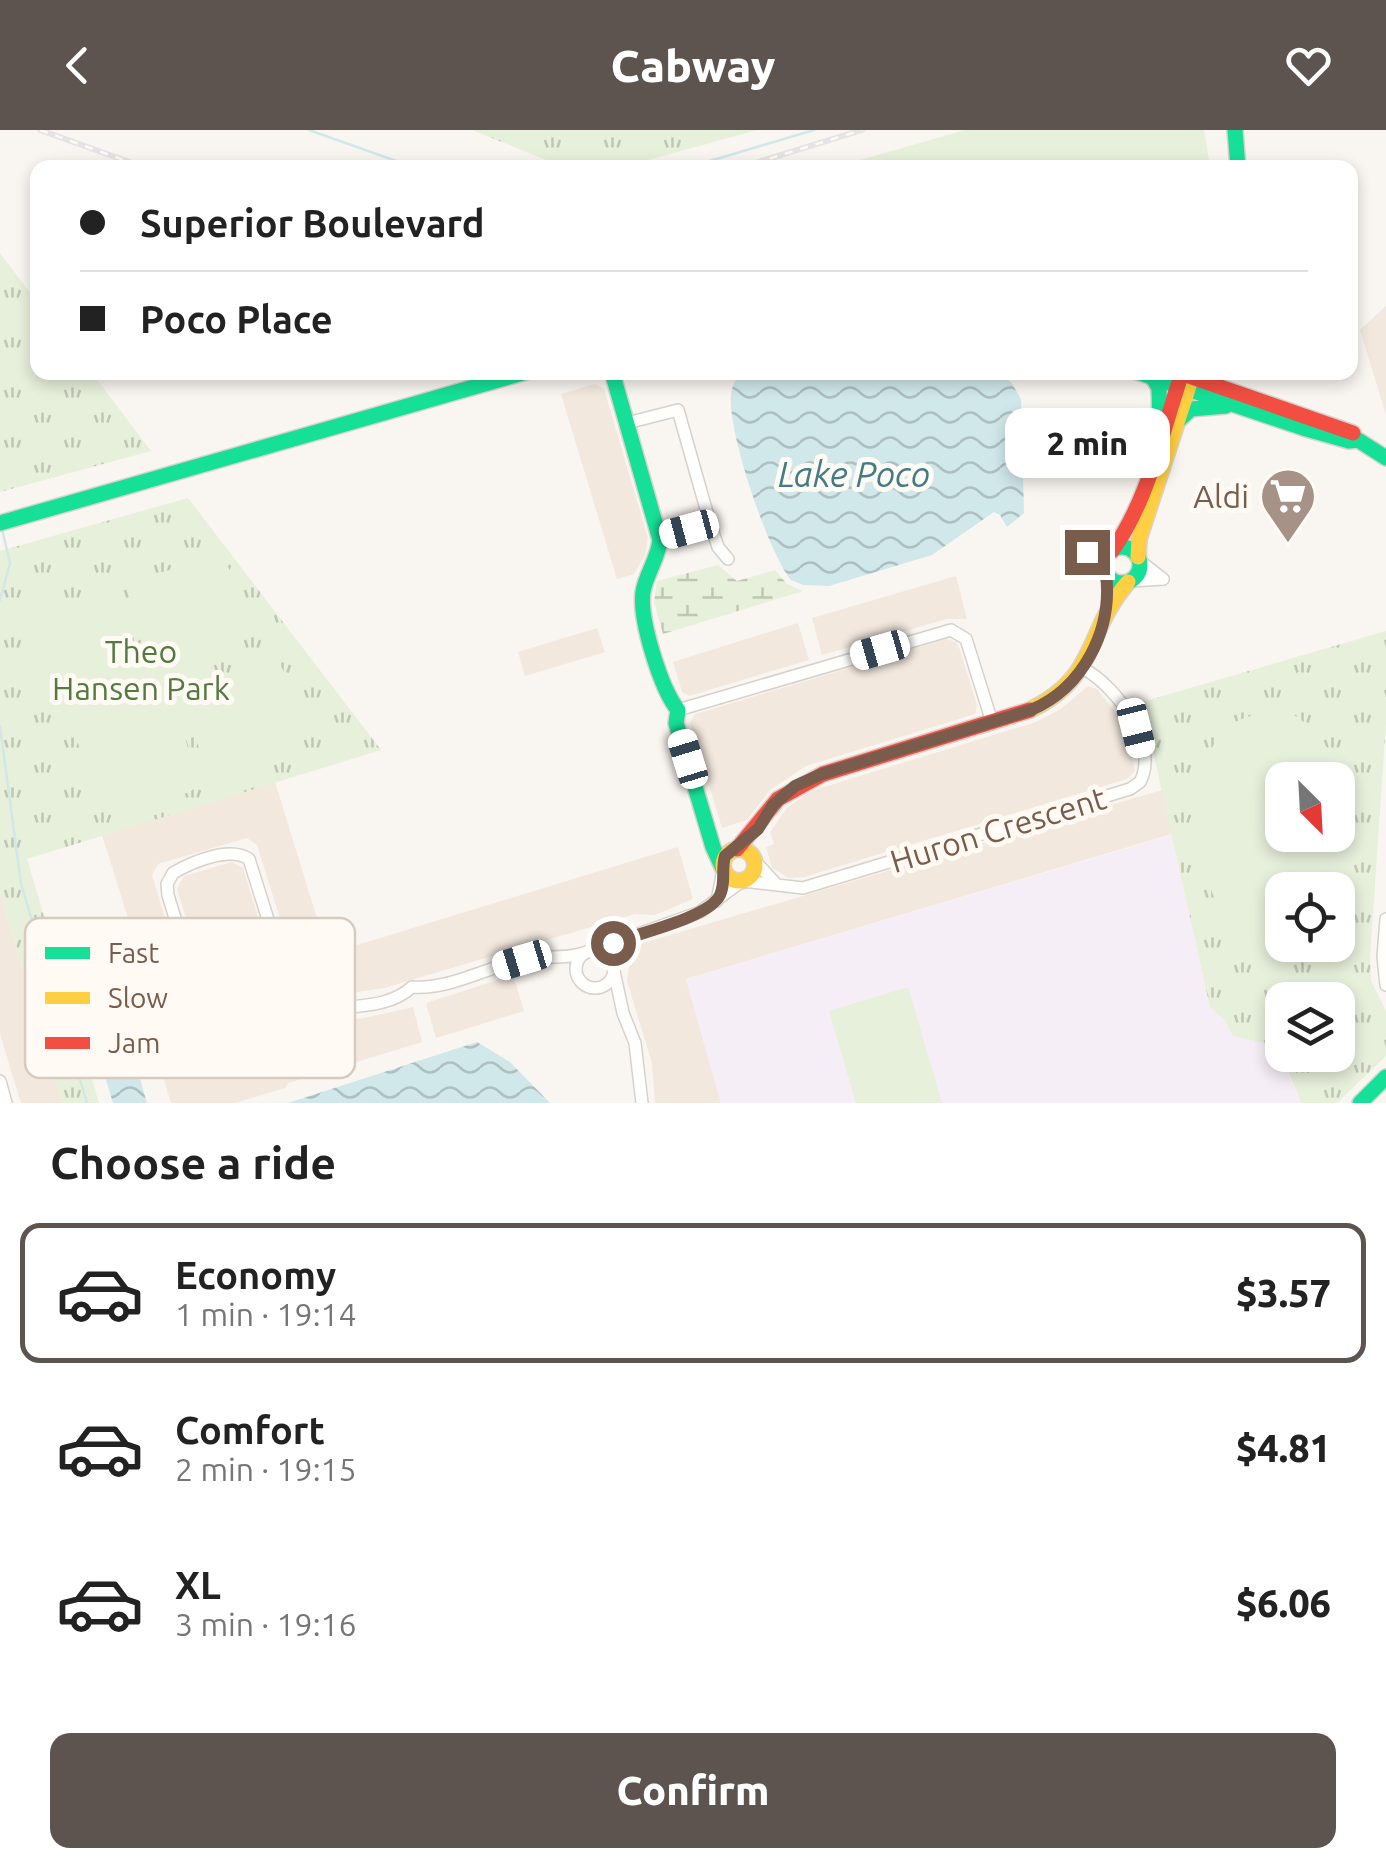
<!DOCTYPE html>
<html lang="en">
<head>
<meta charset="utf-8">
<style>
  :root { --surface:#fff; --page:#f6f6f6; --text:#222; --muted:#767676; --line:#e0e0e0; --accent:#5d544f }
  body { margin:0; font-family:Ubuntu,sans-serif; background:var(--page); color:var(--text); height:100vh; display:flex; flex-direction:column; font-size:38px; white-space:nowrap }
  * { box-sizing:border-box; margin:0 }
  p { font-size:32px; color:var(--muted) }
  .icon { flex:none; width:55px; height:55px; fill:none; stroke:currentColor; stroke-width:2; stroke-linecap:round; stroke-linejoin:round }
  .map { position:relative; height:973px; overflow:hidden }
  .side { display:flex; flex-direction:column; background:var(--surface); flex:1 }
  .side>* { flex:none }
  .hud { position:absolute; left:30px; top:30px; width:1328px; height:220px; border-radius:20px; box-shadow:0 5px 15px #0003; display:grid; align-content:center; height:220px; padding:0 50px; background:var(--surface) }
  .needle { width:65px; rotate:156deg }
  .buttons { position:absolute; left:1265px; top:632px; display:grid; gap:20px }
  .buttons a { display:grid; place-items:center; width:90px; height:90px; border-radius:20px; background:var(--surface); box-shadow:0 5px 15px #0003; font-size:50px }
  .end { position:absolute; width:45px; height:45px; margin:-22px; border:12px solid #7a5c4d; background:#fff; box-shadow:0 0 0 5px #fff }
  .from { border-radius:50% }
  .bubble { position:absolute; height:70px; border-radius:20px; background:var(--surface); box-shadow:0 5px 15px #0003; font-size:32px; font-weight:800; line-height:70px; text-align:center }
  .car { position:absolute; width:30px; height:60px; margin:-30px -15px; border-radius:12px; box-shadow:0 0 8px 2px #0007; background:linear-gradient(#fff 24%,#345 0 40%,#fff 0 76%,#345 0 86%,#fff 0) }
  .hud b { display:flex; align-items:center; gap:35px; height:95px; font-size:38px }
  .hud b+b { border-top:2px solid var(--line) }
  .hud i { width:25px; height:25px; background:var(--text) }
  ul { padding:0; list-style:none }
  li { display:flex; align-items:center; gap:30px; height:140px; margin:0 20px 15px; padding:0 30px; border:5px solid transparent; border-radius:20px }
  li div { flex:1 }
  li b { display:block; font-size:38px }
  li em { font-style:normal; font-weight:800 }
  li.on { border-color:var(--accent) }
  li>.icon { width:90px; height:90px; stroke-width:1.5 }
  h2 { padding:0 50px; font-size:45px; line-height:120px }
  .button { display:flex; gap:20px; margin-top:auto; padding:20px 50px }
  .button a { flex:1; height:115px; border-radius:20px; background:var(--accent); color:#fff; font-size:40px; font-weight:800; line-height:115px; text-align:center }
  header { display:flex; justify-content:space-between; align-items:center; height:130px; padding:0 50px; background:var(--accent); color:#fff; font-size:45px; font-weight:800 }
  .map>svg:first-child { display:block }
  .residential { fill:#f2e8de }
  .education { fill:#f6eef6 }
  .grass { fill:url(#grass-tufts); fill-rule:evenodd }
  .wetland { fill:url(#wetland-marsh) }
  .pitch { fill:#e7f0db; fill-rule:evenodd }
  .water { fill:url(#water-waves) }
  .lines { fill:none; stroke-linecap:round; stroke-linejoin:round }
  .stream { stroke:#d0e8ea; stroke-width:2.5 }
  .street-casing { stroke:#d7d1cb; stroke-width:14 }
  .fast-casing { stroke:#d9d2cb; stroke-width:18 }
  .slow-casing { stroke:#d9d2cb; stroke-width:18 }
  .jam-casing { stroke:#d9d2cb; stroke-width:18 }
  .street { stroke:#fefefd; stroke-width:11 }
  .fast { stroke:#16e098; stroke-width:15 }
  .slow { stroke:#ffcf43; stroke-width:15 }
  .jam { stroke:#f24e42; stroke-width:15 }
  .rail-casing { stroke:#e6e3e7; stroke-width:6 }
  .rail { stroke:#fffaf3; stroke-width:2.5; stroke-dasharray:8; stroke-linecap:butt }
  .route { stroke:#7a5c4d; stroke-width:12 }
  .labels { text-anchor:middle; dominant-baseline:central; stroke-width:10; stroke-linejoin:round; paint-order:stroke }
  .poi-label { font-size:32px; fill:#7a5c4d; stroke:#fffaf3; text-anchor:end }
  .park-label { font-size:32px; fill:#537a41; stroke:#fffaf3 }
  .street-label { font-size:32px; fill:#7a5c4d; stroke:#fffaf3 }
  .water-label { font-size:35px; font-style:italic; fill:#437c86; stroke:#fffaf3 }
  .key { fill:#fffaf3; stroke:#d7cbc1; stroke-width:2.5 }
  .key-label { font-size:28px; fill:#7a5c4d }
</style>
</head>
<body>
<header><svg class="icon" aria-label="back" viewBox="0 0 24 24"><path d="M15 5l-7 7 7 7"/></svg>Cabway<svg class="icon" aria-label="heart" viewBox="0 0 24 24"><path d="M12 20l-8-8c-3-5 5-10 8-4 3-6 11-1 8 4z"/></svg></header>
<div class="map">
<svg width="1386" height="973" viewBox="0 0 1386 973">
  <defs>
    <pattern id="grass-tufts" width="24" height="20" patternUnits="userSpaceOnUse" patternTransform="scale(2.5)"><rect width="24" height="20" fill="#e7f0db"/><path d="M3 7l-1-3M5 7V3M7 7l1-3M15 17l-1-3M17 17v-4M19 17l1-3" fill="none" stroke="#c0c6b4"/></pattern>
    <pattern id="wetland-marsh" width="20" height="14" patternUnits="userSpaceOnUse" patternTransform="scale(2.5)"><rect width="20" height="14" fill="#e7f0db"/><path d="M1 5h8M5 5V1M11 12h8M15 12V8" fill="none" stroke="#c0c6b4"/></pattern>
    <pattern id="water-waves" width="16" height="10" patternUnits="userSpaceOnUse" patternTransform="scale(2.5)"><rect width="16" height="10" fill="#d0e8ea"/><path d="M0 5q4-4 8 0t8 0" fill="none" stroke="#aebfc0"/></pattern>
  </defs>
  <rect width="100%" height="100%" fill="#f9f5f0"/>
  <g class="residential">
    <polygon points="1386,176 1386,285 1360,200"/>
    <polygon points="595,254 604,259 648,408 645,425 634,444 617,449 561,264"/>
    <polygon points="956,446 967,489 947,489 822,525 812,488"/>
    <polygon points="798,493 809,530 689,566 682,562 673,532"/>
    <polygon points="597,498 605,522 525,546 518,522"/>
    <polygon points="946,509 956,512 959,517 977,575 975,584 806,636 770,660 747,690 722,698 690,593 695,584"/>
    <polygon points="1088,556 1097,559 1125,595 1135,641 1127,649 804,747 789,748 772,738 766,717 774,714 770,702 787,678 811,661 1036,592 1061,579"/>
    <polygon points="275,652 328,824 678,717 693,769 655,785 635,784 384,858 313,869 303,862 257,715 247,708 158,734 152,745 195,886 162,896 102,705"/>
    <polygon points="1162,660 1172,704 686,849 721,973 655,973 652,933 627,851 630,829 643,813"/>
    <polygon points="232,732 243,738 283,868 279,877 226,893 217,889 177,759 184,746"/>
    <polygon points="0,762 63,973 21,973 0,904"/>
    <polygon points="513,845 524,881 436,908 426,873"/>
    <polygon points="413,877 422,912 288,953 285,958 235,973 171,973 152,910 194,900 199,902 206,923 210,924 311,895 364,888"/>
  </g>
  <polygon class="education" points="1172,705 1210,877 1225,891 1234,906 1264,913 1280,927 1301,973 721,973 686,849"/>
  <g class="grass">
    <polygon points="472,0 757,0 623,37 566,38"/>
    <polygon points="0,123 37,172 38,242 92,243 151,321 0,362"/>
    <polygon points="188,368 381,620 27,729 99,973 63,973 0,762 0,421"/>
    <path d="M1386 501V593L1370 827 1371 851 1386 881V926L1337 973H1301L1287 938 1275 920 1264 913 1233 906 1225 891 1210 877 1142 572ZM1282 650H1338V705H1282ZM1282 760H1338V815H1282ZM1282 870H1338V925H1282Z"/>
  </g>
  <polygon class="wetland" points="718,435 737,451 775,440 787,454 803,461 663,504 654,472 657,451"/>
  <g class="pitch">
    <polygon points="965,0 1204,0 1210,37 836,37"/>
    <path d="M218 426C228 433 230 440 234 452 237 461 244 474 243 483 240 524 193 555 155 545L128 457 131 451Z"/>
    <path d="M112 458 117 460 144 549C119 578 54 580 34 542 27 529 24 511 20 497L28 484Z"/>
    <path d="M276 528C285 541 298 571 297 588 295 630 246 654 209 652L182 561 186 556Z"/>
    <path d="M166 561 172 564 199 655 190 662 141 677C105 666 91 657 80 620 77 609 74 600 75 589Z"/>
    <path d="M1288 581C1357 622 1367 715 1338 784V760H1282V815H1312C1303 822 1295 823 1284 824 1198 833 1173 638 1229 596 1247 583 1267 583 1288 581ZM1282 650H1338V705H1282Z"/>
    <polygon points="908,857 942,973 856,973 829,881"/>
  </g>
  <g class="water">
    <path d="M740 243H995L1011 252 1021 269 1024 383 1007 397 1000 385 994 382 932 425 829 456 803 455 791 450C768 422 727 301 731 264 732 256 736 249 740 243Z"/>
    <polygon points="119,876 147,973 113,973 86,884"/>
    <polygon points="477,912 510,932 550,973 288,973"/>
  </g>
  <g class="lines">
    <g class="stream">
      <polyline points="309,0 416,38"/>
      <polyline points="686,38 814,0"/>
      <polyline points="0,470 10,433 2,399"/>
      <polyline points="0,596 21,754 87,973"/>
    </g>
    <g class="street-casing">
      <g id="street">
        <polyline points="627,293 678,280 710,393 659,406"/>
        <polyline points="710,393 718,417 728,429"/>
        <polyline points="1070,414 1106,443"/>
        <polyline points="1140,431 1163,449"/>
        <polyline points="1132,451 1163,449"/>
        <polyline points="678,580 951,500 966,509 992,592"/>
        <polyline points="755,731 775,753"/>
        <path d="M743 751 803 758 1130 659 1140 652C1160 615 1116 556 1084 539"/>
        <polyline points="717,771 723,740"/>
        <polyline points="1386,789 1383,827 1386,855"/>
        <circle cx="595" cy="839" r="19"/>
        <polyline points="591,821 700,782 742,751"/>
        <polyline points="614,841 623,883 635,913 642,973"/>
        <path d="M298 885 249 729C229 716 192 732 173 743L167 754 168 765 207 894 220 906 234 905C260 897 286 888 312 882 345 874 386 881 412 857 451 860 488 836 526 829 548 825 564 830 588 822"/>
        <polyline points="0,951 6,973"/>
      </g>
    </g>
    <g class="fast-casing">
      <g id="fast">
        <polyline points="1235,0 1238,38"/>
        <path d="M612 242 660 410C658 429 646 444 643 462 639 489 661 559 678 580L676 593 713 717 723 739"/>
        <polyline points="1137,242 1303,298 1349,311 1358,310 1386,328"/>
        <polyline points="1153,248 1159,258 1160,296"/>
        <polyline points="1179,290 1191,279 1226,276"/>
        <polyline points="0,393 526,242"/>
        <circle cx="1122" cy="435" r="18"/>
        <polyline points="1360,973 1386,947"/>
      </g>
    </g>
    <g class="slow-casing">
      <g id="slow">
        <polyline points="1138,427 1139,409 1191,250"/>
        <path d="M1030 580C1099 547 1084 503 1128 452"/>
        <circle cx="739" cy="735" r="16"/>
      </g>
    </g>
    <g class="jam-casing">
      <g id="jam">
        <polyline points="1177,242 1353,303"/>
        <path d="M1112 421C1149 369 1161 305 1181 246"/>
        <polyline points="737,719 778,669 823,644 1030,580"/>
      </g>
    </g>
    <use href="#street" class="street"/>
    <use href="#fast" class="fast"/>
    <use href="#slow" class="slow"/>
    <use href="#jam" class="jam"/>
    <g class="rail-casing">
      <g id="rail">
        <polyline points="40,0 146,38"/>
        <polyline points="739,38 862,0"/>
      </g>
    </g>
    <use href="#rail" class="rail"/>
  </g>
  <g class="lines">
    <path class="route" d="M613 813C638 803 709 788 720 765 726 753 721 739 725 726L758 699 773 675 795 656 822 644 1031 580C1083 558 1113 500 1106 444L1077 419 1087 422"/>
  </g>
  <defs>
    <g id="supermarket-pin" transform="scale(2.875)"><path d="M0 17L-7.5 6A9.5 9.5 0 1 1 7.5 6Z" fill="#a69286" stroke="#fffaf3"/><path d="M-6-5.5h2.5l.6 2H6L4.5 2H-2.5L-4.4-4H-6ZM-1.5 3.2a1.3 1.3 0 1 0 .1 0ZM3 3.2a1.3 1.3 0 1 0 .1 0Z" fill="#fff"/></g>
  </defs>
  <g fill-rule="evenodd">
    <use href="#supermarket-pin" x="1288" y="366"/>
  </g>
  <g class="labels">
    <g class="poi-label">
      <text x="1249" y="366">Aldi</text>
    </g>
    <g class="park-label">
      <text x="141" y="521">Theo<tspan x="141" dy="37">Hansen Park</tspan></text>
    </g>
    <g class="street-label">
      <text transform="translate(998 699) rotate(-17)">Huron Crescent</text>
    </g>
    <g class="water-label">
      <text x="854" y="344">Lake Poco</text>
    </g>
  </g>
  <rect x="25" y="788" width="330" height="160" rx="15" class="key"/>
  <rect x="45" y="817" width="45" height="12" fill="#16e098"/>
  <rect x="45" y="862" width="45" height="12" fill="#ffcf43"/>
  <rect x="45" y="907" width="45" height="12" fill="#f24e42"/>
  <g class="key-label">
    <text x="108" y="833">Fast</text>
    <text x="108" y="878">Slow</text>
    <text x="108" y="923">Jam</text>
  </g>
</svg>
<div class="buttons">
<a><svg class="needle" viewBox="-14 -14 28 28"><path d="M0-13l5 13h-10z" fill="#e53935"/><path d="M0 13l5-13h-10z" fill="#767676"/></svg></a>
<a><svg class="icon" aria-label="locate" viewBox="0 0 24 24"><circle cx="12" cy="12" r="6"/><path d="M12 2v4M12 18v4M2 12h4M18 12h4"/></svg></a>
<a><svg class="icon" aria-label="layers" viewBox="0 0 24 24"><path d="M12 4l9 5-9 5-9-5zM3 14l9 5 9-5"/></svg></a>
</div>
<i class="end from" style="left:613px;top:813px"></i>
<i class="end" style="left:1087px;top:422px"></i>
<div class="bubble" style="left:1005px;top:278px;width:165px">2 min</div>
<i class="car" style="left:689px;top:399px;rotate:255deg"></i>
<i class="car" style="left:880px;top:520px;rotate:254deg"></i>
<i class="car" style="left:1136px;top:598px;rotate:166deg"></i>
<i class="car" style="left:688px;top:629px;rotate:343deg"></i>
<i class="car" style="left:522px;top:830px;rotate:253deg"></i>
<div class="hud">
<b><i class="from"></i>Superior Boulevard</b>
<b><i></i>Poco Place</b>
</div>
</div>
<section class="side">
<h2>Choose a ride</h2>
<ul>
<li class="on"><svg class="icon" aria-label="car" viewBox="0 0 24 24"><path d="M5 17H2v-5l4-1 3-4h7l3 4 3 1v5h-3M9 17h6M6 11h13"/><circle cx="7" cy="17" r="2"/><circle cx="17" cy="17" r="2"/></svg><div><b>Economy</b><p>1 min · 19:14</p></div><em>$3.57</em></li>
<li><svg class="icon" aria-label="car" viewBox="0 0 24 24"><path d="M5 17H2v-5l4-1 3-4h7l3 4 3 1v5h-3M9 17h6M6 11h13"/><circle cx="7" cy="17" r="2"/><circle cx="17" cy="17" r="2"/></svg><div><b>Comfort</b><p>2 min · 19:15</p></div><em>$4.81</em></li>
<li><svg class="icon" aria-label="car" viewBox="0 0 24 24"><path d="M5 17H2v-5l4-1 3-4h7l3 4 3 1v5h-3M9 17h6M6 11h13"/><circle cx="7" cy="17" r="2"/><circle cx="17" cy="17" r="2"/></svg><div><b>XL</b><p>3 min · 19:16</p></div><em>$6.06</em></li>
</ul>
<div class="button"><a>Confirm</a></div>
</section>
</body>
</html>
